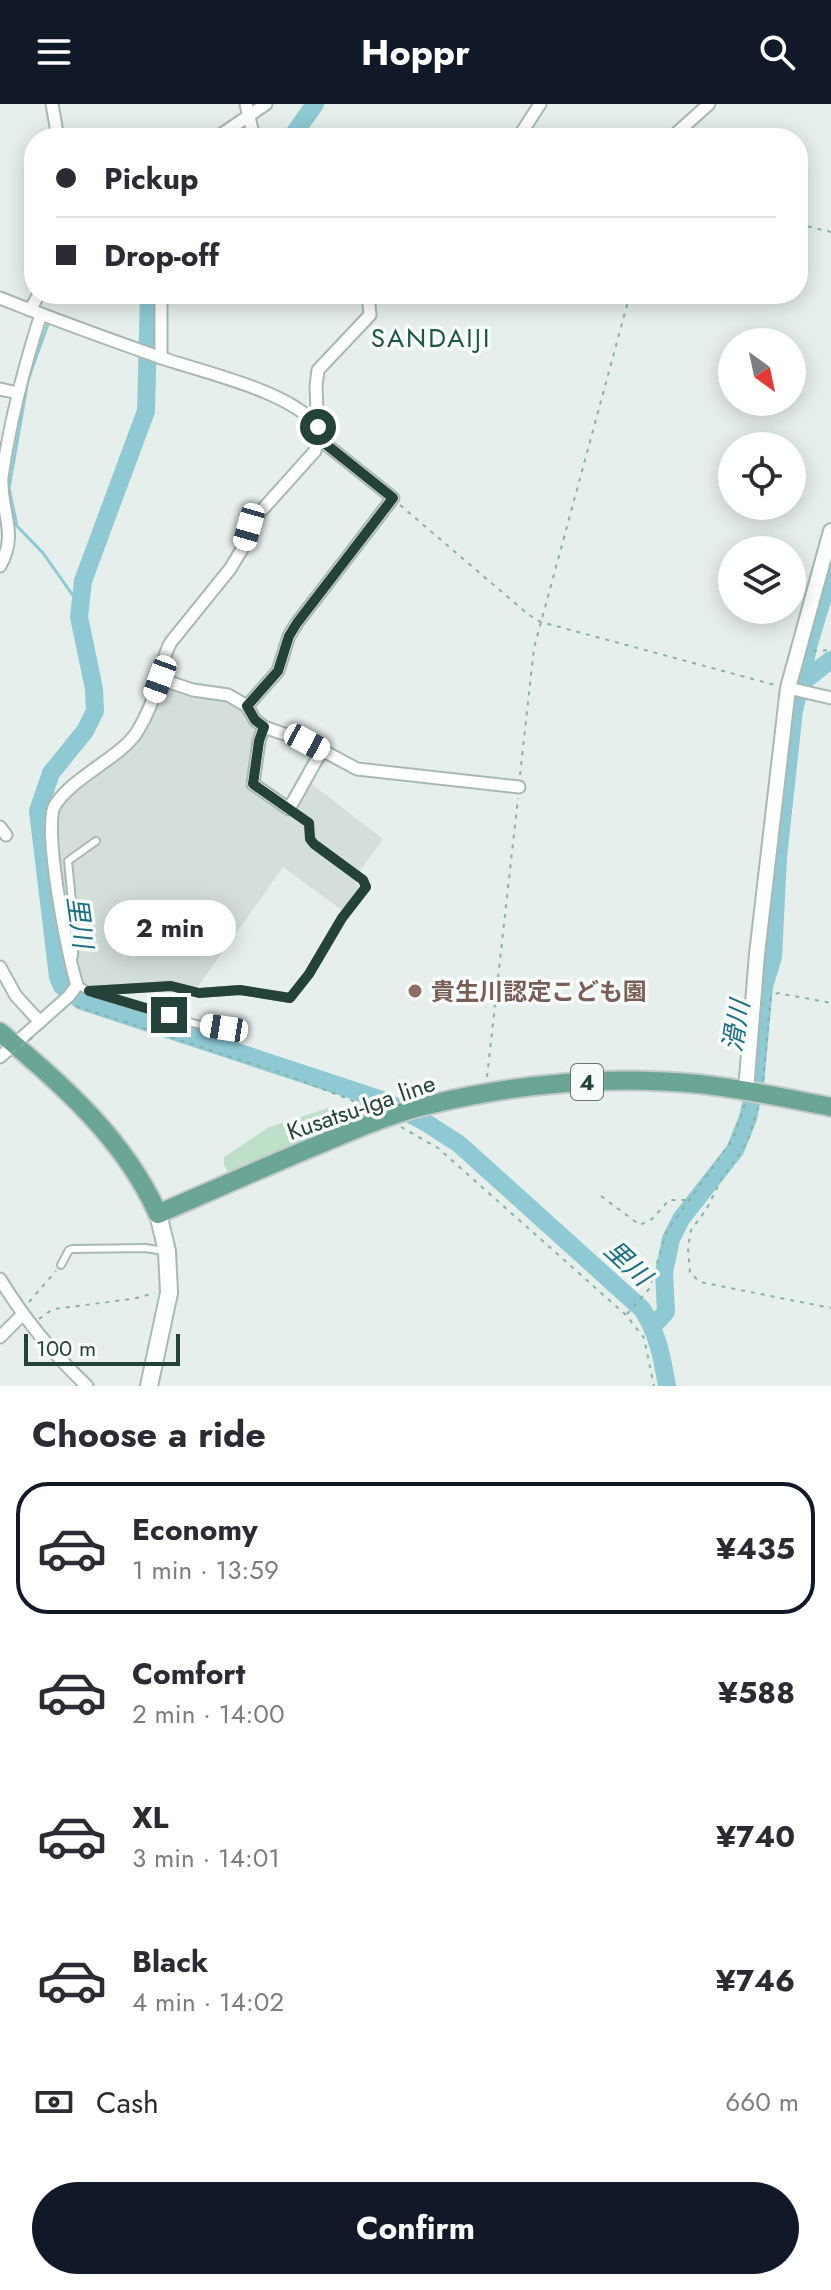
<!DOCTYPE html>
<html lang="en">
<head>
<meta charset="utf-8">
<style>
  :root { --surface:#fff; --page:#f7f7f7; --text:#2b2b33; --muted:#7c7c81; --line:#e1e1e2; --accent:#111827 }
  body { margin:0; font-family:Jost,"Noto Sans JP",sans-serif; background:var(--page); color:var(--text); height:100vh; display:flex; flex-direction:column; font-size:30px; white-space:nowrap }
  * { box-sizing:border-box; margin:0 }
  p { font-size:26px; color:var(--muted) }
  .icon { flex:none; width:44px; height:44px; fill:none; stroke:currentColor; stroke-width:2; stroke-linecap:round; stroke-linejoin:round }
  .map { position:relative; height:1282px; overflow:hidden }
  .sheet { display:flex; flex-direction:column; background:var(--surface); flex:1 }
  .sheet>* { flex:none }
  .guide { position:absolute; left:24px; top:24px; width:784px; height:176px; border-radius:32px; box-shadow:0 4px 20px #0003; display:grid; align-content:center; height:176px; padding:0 32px; background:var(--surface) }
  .needle { width:52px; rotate:147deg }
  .buttons { position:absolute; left:718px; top:224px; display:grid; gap:16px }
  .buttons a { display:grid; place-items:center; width:88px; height:88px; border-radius:50%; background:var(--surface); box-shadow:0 4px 20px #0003; font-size:40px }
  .scale { position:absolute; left:24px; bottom:20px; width:156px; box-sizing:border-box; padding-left:8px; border:4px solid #24423a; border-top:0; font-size:22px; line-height:28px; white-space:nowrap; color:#24423a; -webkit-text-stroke:6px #f7fbf9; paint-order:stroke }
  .end { position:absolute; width:36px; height:36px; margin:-18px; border:10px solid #24423a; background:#fff; box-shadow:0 0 0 4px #fff }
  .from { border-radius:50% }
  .bubble { position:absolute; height:56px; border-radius:28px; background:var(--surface); box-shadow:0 4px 20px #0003; font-size:26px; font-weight:700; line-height:56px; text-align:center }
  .car { position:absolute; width:24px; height:48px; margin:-24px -12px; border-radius:10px; box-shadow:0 0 6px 2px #0007; background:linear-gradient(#fff 24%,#345 0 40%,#fff 0 76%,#345 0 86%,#fff 0) }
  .guide b { display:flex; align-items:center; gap:28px; height:76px; font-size:30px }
  .guide b+b { border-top:2px solid var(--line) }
  .guide i { width:20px; height:20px; background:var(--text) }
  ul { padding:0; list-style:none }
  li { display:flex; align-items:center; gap:24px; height:132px; margin:0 16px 12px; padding:0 16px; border:4px solid transparent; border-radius:32px }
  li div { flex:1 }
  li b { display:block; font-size:30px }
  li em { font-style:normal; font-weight:700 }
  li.active { border-color:var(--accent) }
  li>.icon { width:72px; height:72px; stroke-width:1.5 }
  h2 { padding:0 32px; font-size:36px; line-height:96px }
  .pay { display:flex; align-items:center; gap:20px; height:88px; padding:0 32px; font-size:30px }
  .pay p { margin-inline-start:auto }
  .action { display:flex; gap:16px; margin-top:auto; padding:16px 32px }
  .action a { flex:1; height:92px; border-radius:48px; background:var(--accent); color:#fff; font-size:32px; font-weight:700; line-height:92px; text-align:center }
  header { display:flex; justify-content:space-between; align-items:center; height:104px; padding:0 32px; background:var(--accent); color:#fff; font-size:36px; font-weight:700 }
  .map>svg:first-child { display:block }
  .built { fill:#d4dfda }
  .green { fill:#bfe0c8 }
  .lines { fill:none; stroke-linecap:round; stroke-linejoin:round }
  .stream { stroke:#8ec9d4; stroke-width:3 }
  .river { stroke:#8ec9d4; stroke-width:18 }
  .service-casing { stroke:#a8b8b2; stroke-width:10 }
  .minor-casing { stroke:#a8b8b2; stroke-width:15 }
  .tertiary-casing { stroke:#a8b8b2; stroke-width:18 }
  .secondary-casing { stroke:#a4bbb3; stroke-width:20 }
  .primary-casing { stroke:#c2cac8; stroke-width:22 }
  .path { stroke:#86b3a5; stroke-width:2; stroke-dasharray:4 6; stroke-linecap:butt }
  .service { stroke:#fff; stroke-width:6 }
  .minor { stroke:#fff; stroke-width:11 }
  .tertiary { stroke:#fff; stroke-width:14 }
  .secondary { stroke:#fff; stroke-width:16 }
  .primary { stroke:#6aa596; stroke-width:18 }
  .path-bridge { stroke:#86b3a5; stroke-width:2; stroke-dasharray:4 6; stroke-linecap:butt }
  .route { stroke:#24423a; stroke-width:10 }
  .education-dot { fill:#8d6e63; stroke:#f7fbf9; stroke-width:3 }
  .labels { text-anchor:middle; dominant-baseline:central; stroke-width:7; stroke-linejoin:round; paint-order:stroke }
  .shield { fill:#f7fbf9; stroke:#637a73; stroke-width:2 }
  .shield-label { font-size:22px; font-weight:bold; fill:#24423a }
  .education-label { font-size:24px; font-weight:bold; fill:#785e54; stroke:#f7fbf9; text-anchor:start }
  .street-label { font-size:24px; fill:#24423a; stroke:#f7fbf9 }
  .neighbourhood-label { font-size:26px; letter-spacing:2px; fill:#1f5548; stroke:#f7fbf9 }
  .water-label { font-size:26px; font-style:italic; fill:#1c6f80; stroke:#f7fbf9 }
</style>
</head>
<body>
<header><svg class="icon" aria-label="menu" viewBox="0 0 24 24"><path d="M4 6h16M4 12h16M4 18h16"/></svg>Hoppr<svg class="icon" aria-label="search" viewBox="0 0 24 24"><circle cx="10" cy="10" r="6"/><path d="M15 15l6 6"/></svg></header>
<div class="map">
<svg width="831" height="1282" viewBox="0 0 831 1282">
  <rect width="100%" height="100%" fill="#e6efeb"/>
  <polygon class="built" points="165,584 227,595 244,607 258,625 250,672 244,680 291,711 308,677 383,735 354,775 360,784 343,807 283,763 197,884 165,877 92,885 79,875 69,834 56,717 58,708 71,689 138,635"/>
  <path class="green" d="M332 1003C346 1009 358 1004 372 1010L229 1070 224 1061V1053L269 1023Z"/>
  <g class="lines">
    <polyline class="stream" points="48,220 28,276 9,384 17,422 43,449 79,500"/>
    <g class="river">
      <polyline points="291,34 315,0"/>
      <path d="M149 190 146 307 83 477 79 513 94 585 95 607 85 627 51 669 38 707 58 873 62 882 82 897 349 985 385 997 425 1018 459 1040 642 1205C658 1230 662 1253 667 1282"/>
      <polyline points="801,579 808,543 831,466"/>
      <polyline points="653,1222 666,1208 664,1168 671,1135 681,1115 735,1046 748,1014 755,981 764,882 773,853 778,753 794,606 801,579 831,556"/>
    </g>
    <g class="service-casing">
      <g id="service">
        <polyline points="74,852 74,817 68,757 96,737"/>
        <polyline points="77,881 89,887 171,882 199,889 240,886 290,894 309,870 342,814 366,783 363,776 314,740 310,735 309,719 289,705"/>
        <polyline points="92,888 196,920 224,924"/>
        <polyline points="61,1161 69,1146 73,1145 146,1144 163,1147"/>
      </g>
    </g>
    <g class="minor-casing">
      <g id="minor">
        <polyline points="52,0 58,34"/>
        <polyline points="246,0 254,34"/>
        <polyline points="216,34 266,0"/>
        <polyline points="518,34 540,0"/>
        <polyline points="671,34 709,0"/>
        <path d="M0 194C53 215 108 235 162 254 205 269 291 287 318 323"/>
        <polyline points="30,206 39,190"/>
        <polyline points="161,254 161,190"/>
        <polyline points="0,285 18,289"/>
        <path d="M0 462C19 429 0 407 2 373 10 318 24 263 41 210"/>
        <polyline points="160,575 193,586 228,591 247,602 255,616 264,623 307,638 357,665 519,683"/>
        <polyline points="788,584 831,594"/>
        <polyline points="247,602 278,567 289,532 297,519 393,394 318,334"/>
        <polyline points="264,623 259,637 253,680 289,705 322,646"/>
        <polyline points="0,723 6,731"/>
        <polyline points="0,863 16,892 40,918"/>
        <path d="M0 953 69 892 77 881C68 855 42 721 55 701 74 672 120 654 137 628 146 613 154 595 158 578 163 564 163 551 171 538L230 465 244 442 249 423 262 406 315 347 318 334 316 282 318 266 370 211 368 190"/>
        <path d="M0 1175C25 1216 52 1249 87 1282"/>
        <polyline points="0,1233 22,1211"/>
      </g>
    </g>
    <g class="tertiary-casing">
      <polyline id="tertiary" points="746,986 757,850 788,584 831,427"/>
    </g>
    <g class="secondary-casing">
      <polyline id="secondary" points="149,1282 169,1189 167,1147 158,1110"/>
    </g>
    <g class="primary-casing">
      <path id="primary" d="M0 928C62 981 124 1034 158 1110 213 1086 269 1061 325 1038 358 1024 393 1009 428 1001 516 980 609 971 699 980 744 985 787 994 831 1003"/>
    </g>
    <g class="path">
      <polyline points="798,120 831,128"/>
      <polyline points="400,401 529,511 541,518 775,581"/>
      <polyline points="813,547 831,546"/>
      <polyline points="520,671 534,544 630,190"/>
      <polyline points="83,830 87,809"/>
      <polyline points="76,902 281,969 369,1003"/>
      <polyline points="487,973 518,694"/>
      <polyline points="763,977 771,893 778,889 831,899"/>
      <polyline points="758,1003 749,1033 741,1048 722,1074 706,1106 691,1126 688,1144 690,1169 700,1178 831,1204"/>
      <polyline points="401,1023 438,1044 626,1211 644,1234 654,1282"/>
      <polyline points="601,1092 640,1121 652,1115 669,1096 687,1096"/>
      <polyline points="29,1198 56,1167"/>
      <polyline points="627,1210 649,1185 667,1127 733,1035 745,1000"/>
      <polyline points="39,1215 53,1205 132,1195 155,1189"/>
    </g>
    <use href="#service" class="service"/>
    <use href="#minor" class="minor"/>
    <use href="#tertiary" class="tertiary"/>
    <use href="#secondary" class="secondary"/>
    <use href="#primary" class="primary"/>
    <polyline class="path-bridge" points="13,948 36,931"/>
  </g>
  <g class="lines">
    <polyline class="route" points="169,911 89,887 171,882 199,889 240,886 290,894 309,870 342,814 366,783 363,776 314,740 310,735 309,719 253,680 259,637 264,623 255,616 247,602 278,567 289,532 297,519 393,394 318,334 318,323"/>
  </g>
  <circle class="education-dot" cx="415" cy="887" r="8"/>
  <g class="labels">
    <rect class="shield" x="571" y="960" width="32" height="36" rx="6"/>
    <g class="shield-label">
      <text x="587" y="978">4</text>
    </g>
    <g class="education-label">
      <text x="431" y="887">貴生川認定こども園</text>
    </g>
    <g class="street-label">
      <text transform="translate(361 1003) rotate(-19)">Kusatsu-Iga line</text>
    </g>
    <g class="neighbourhood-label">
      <text x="431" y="234">SANDAIJI</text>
    </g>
    <g class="water-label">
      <text transform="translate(80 818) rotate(82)">里川</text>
      <text transform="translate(736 922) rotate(-81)">滑川</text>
      <text transform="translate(628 1159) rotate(43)">里川</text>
    </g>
  </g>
</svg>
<div class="buttons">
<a><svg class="needle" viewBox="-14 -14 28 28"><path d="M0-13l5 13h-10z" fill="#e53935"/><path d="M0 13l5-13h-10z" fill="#7c7c81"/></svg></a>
<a><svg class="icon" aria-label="locate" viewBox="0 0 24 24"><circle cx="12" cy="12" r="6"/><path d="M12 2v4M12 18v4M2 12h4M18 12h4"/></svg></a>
<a><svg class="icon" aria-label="layers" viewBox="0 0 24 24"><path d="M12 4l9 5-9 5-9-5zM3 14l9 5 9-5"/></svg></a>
</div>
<div class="scale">100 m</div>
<i class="end from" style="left:318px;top:323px"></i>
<i class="end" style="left:169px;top:911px"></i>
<div class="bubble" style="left:104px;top:796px;width:132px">2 min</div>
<i class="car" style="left:249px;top:423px;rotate:196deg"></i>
<i class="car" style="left:160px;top:575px;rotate:200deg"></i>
<i class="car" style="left:307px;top:638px;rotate:118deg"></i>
<i class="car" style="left:224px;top:924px;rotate:279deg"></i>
<div class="guide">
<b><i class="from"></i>Pickup</b>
<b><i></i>Drop-off</b>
</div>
</div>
<section class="sheet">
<h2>Choose a ride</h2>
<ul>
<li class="active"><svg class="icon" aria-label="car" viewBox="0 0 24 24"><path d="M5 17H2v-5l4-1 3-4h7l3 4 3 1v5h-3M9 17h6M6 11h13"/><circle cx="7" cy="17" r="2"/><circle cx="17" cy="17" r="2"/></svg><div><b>Economy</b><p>1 min · 13:59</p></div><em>¥435</em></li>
<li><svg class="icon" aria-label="car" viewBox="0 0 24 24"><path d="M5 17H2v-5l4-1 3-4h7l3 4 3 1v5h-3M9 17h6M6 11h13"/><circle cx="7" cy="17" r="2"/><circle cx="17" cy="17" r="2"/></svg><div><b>Comfort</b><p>2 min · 14:00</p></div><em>¥588</em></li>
<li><svg class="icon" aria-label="car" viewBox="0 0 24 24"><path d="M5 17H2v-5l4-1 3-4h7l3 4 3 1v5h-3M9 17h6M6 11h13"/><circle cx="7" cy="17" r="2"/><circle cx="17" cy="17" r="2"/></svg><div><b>XL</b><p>3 min · 14:01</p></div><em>¥740</em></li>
<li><svg class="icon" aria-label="car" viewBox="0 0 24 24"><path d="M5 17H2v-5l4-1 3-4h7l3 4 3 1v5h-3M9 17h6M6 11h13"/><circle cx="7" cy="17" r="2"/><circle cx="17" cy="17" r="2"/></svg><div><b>Black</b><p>4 min · 14:02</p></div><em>¥746</em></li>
</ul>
<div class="pay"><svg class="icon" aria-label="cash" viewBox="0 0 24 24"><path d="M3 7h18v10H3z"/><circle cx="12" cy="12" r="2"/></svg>Cash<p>660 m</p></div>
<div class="action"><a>Confirm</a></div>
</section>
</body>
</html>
